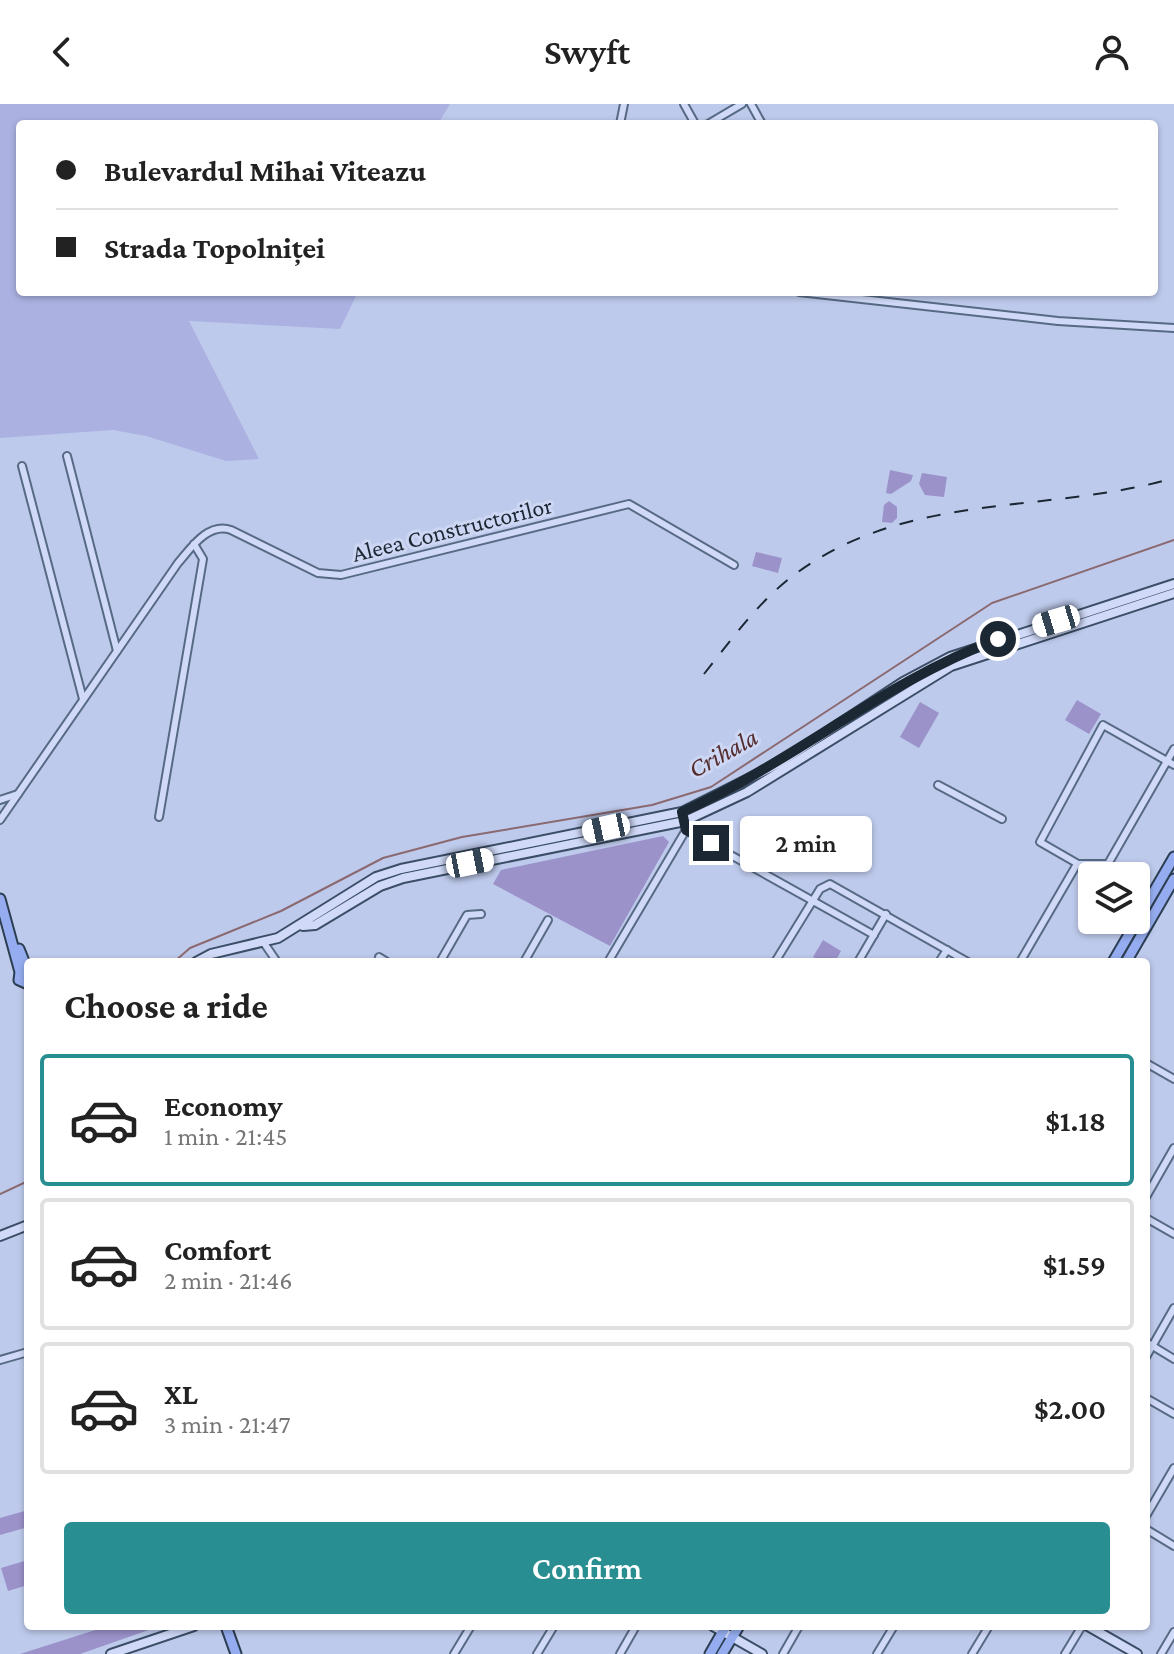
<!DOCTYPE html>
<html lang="en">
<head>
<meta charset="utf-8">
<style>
  :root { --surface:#fff; --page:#f6f6f6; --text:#222; --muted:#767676; --line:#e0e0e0; --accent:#288e92 }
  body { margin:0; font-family:"Crimson Pro",serif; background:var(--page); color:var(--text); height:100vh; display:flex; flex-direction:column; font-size:30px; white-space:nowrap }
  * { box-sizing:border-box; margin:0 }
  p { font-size:26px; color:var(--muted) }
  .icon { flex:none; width:44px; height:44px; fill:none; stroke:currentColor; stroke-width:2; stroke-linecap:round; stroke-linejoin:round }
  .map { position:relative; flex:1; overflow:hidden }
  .details { position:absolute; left:24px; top:854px; width:1126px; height:672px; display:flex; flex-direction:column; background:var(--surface); border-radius:8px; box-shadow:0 2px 6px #0004 }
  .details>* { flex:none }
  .guide { position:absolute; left:16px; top:16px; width:1142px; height:176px; border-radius:8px; box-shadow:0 2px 6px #0004; display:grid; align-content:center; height:176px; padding:0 40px; background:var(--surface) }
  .buttons { position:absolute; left:1078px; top:758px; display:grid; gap:16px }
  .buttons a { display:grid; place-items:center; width:72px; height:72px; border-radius:8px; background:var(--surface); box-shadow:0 2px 6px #0004; font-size:40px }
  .end { position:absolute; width:36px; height:36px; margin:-18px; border:10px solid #1c2734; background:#fff; box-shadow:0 0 0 4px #fff }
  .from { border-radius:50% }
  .bubble { position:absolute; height:56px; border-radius:8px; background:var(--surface); box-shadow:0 2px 6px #0004; font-size:26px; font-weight:600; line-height:56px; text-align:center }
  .car { position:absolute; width:24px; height:48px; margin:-24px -12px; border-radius:10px; box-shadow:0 0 6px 2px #0007; background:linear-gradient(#fff 24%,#345 0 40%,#fff 0 76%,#345 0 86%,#fff 0) }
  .guide b { display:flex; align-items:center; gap:28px; height:76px; font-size:30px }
  .guide b+b { border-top:2px solid var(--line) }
  .guide i { width:20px; height:20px; background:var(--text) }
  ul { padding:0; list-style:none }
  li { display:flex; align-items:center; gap:24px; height:132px; margin:0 16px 12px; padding:0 24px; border:4px solid var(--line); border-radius:8px }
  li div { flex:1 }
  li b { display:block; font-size:30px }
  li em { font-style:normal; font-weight:600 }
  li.on { border-color:var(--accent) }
  li>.icon { width:72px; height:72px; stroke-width:1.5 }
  h2 { padding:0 40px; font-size:36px; line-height:96px }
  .button { display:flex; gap:16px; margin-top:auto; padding:16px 40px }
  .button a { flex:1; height:92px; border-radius:8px; background:var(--accent); color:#fff; font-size:32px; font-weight:600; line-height:92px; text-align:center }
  header { display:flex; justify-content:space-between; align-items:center; height:104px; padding:0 40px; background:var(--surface); font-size:36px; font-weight:600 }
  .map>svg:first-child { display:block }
  .farmland { fill:#abb2e2 }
  .green { fill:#9b92ca }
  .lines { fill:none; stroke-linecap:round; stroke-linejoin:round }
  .stream { stroke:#8b6970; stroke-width:2 }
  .street-casing { stroke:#576a84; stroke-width:10 }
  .secondary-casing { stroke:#3b4e66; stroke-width:12 }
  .primary-casing { stroke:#2c3e52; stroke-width:13 }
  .street { stroke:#d0daf8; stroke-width:6 }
  .secondary { stroke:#d0daf8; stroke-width:8 }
  .primary { stroke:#95adf0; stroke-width:9 }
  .rail { stroke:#1c2734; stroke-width:2; stroke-dasharray:14 14; stroke-linecap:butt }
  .route { stroke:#1c2734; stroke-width:10 }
  .labels { text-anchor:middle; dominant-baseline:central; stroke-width:6; stroke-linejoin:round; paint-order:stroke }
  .street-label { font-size:24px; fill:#1c2734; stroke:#cdd7f4 }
  .water-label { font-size:26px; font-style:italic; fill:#532b2c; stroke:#cdd7f4 }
</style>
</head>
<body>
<header><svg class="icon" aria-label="back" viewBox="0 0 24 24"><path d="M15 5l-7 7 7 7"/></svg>Swyft<svg class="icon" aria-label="person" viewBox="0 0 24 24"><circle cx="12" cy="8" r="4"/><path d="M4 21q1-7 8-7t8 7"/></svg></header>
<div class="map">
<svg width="1174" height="1550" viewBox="0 0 1174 1550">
  <rect width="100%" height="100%" fill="#becaec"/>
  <polygon class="farmland" points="0,0 450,0 438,20 20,20 20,188 358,188 340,225 189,217 259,355 226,357 146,332 113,326 0,334"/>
  <g class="green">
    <polygon points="890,366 913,371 911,377 891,390 886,389"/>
    <polygon points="922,369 947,373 944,393 925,391 919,380"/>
    <polygon points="889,397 897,403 897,414 892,419 882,418 884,401"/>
    <polygon points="756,448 782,454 778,469 752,462"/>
    <polygon points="1077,596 1101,610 1089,630 1065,616"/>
    <polygon points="920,598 939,609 919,644 900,633"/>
    <polygon points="663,732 669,738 610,842 493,780 501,766"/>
    <polygon points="823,836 841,847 835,858 821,858 813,853"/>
    <polygon points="28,1406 28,1423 0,1431 0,1414"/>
    <polygon points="28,1456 28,1481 8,1487 1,1464"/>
    <polygon points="108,1522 160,1522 80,1550 20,1550"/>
  </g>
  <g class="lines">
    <g class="stream">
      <polyline points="174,858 190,844 281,807 383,754 462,733 652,701 711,683 992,499 1174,436"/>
      <polyline points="0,1090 28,1077"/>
    </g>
    <g class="street-casing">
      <g id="street">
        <polyline points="684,0 694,18"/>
        <polyline points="751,0 762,20"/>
        <polyline points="620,20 624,0"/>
        <polyline points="708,20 742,0"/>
        <polyline points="799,188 1058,217 1174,224"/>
        <polyline points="67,352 117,547"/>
        <polyline points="22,362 83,595"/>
        <polyline points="938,681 1002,715"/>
        <polyline points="0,696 18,690"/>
        <polyline points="159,713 203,455 194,440"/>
        <path d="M0 716 178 459C191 444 208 418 231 426L318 469 341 471 629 400 734 461"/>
        <polyline points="686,726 874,831"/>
        <polyline points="1099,772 1040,738 1103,621 1174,661"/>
        <polyline points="1136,793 1147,800"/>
        <polyline points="264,839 277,858"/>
        <polyline points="379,853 387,858"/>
        <polyline points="440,858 467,811 481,810"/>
        <polyline points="524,858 548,816"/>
        <polyline points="608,858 686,726 682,708"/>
        <polyline points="775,858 820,785 830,780 968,858"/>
        <polyline points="858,858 886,810"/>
        <polyline points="939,858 947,846"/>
        <polyline points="1020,858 1077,760 1108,760 1174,645"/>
        <polyline points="1146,959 1174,975"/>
        <polyline points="1146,1093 1174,1044"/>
        <polyline points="1146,1114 1174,1130"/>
        <polyline points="1146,1238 1174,1255"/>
        <polyline points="1146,1253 1174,1204"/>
        <polyline points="0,1256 28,1248"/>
        <polyline points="1146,1294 1174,1310"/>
        <polyline points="1146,1412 1174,1364"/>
        <polyline points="1146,1425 1174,1442"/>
        <polyline points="454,1550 471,1522"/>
        <polyline points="537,1550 554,1522"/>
        <polyline points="620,1550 636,1522"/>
        <polyline points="783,1550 799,1522"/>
        <polyline points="877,1550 894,1522"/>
        <polyline points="972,1550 989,1522"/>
        <polyline points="1065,1550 1082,1522"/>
        <polyline points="1161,1550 1174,1528"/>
      </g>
    </g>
    <g class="secondary-casing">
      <g id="secondary">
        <polyline points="303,822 315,821 380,782 403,774 685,717 747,688 951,562 1174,489"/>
        <polyline points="196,858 211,850 278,834 376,773 401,765 682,708 778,660 903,578 950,553 1174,480"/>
        <polyline points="0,1132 28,1121"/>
        <polyline points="713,1522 762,1550"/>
        <polyline points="1088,1522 1137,1550"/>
        <polyline points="111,1550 194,1522"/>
      </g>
    </g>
    <g class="primary-casing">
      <g id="primary">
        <polyline points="0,795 20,868 19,876 28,880"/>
        <polyline points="19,845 27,865"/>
        <polyline points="1113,858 1174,753"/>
        <polyline points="1126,858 1174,775"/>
        <polyline points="226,1522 236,1550"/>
        <polyline points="710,1550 726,1522"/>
        <polyline points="722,1550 739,1522"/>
      </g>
    </g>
    <use href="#street" class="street"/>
    <use href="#secondary" class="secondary"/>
    <use href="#primary" class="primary"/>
    <path class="rail" d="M704 570C731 536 759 497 794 471 908 386 1046 411 1174 374"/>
  </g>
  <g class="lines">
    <path class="route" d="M711 739 686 726 682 708C795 657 882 579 998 535"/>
  </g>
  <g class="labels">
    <g class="street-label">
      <text transform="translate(452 425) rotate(-14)">Aleea Constructorilor</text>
    </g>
    <g class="water-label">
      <text transform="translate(723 649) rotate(-29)">Crihala</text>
    </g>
  </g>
</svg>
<div class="buttons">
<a><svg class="icon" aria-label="layers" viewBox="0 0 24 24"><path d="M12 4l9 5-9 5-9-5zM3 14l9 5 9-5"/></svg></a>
</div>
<i class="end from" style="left:998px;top:535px"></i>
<i class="end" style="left:711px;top:739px"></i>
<div class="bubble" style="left:740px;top:712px;width:132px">2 min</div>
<i class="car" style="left:1056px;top:517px;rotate:253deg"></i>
<i class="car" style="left:606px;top:724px;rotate:258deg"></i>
<i class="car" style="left:470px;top:759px;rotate:79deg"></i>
<div class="guide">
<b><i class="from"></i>Bulevardul Mihai Viteazu</b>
<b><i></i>Strada Topolniței</b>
</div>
<section class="details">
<h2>Choose a ride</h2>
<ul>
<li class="on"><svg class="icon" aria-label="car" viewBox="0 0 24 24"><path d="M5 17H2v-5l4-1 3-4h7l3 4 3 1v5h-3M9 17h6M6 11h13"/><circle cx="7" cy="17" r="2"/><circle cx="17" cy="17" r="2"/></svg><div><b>Economy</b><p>1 min · 21:45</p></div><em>$1.18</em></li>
<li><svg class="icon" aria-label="car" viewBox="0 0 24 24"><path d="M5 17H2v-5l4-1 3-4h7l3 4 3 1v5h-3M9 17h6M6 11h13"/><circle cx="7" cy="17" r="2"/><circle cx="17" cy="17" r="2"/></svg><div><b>Comfort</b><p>2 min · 21:46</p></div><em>$1.59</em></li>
<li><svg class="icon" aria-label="car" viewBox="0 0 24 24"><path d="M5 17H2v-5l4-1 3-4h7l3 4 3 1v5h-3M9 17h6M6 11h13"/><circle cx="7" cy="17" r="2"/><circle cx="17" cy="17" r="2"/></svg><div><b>XL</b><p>3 min · 21:47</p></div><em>$2.00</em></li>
</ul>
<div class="button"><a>Confirm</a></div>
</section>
</div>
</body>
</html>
